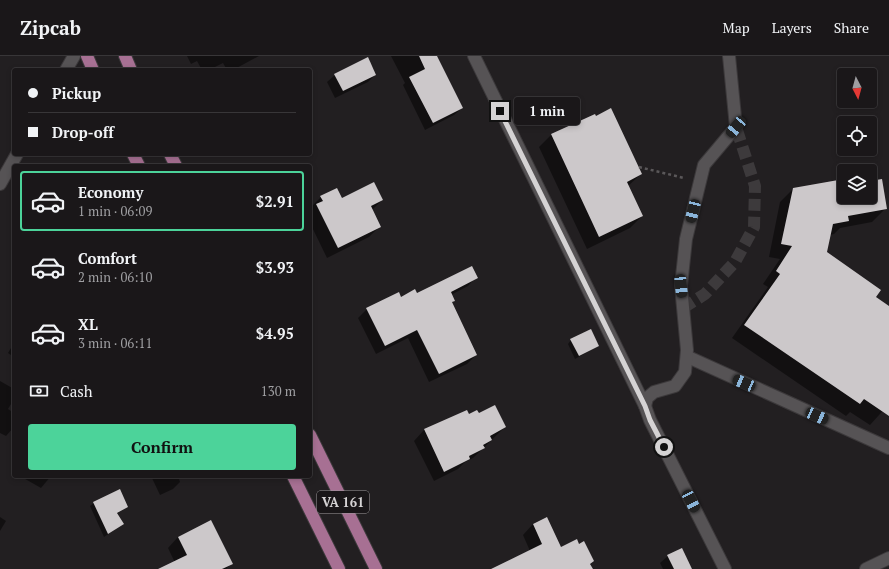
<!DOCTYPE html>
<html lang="en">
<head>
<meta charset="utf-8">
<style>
  :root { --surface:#1a1719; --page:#272426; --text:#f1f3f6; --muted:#9f9fa2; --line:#383638; --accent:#4cd39a }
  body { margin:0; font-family:"PT Serif",serif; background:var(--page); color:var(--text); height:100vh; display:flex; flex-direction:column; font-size:15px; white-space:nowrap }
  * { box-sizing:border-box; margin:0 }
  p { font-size:13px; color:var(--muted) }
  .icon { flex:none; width:22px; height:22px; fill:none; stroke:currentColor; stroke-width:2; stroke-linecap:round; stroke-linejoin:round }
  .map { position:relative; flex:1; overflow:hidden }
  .details { position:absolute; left:12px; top:108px; width:300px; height:314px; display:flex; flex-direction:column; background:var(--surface); border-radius:4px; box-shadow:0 2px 6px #0003,0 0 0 1px var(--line) }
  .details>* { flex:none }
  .top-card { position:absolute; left:12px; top:12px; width:300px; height:88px; border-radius:4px; box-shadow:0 2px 6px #0003,0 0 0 1px var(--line); display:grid; align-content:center; height:88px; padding:0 16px; background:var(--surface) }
  .needle { width:26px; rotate:174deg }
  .fabs { position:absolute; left:837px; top:12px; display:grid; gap:8px }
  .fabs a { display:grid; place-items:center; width:40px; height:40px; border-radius:4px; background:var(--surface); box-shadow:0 2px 6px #0003,0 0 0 1px var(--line); font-size:20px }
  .end { position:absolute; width:18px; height:18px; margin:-9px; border:5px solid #d5d3d4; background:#111; box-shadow:0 0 0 2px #111 }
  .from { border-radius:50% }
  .bubble { position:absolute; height:28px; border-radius:4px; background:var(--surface); box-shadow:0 2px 6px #0003,0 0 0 1px var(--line); font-size:13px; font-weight:700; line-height:28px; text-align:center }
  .car { position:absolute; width:12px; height:24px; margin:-12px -6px; border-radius:5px; box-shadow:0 0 3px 1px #0007; background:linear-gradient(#222 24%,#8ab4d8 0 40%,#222 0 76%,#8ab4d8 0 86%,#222 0) }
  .top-card b { display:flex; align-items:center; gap:14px; height:38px; font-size:15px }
  .top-card b+b { border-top:1px solid var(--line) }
  .top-card i { width:10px; height:10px; background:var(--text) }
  ul { padding:7px 0 0; list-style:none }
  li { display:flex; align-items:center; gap:12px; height:60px; margin:0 8px 6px; padding:0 8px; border:2px solid transparent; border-radius:4px }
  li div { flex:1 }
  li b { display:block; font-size:15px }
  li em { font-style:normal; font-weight:700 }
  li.on { border-color:var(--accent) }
  li>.icon { width:36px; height:36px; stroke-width:1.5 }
  .pay { display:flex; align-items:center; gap:10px; height:44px; padding:0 16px; font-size:15px }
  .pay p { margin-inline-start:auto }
  .action { display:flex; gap:8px; margin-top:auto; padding:8px 16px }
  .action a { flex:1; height:46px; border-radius:4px; background:var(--accent); color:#111; font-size:16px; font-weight:700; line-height:46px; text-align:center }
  header { display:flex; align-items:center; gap:24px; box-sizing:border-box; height:56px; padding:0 20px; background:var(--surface); border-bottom:1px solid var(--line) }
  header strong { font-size:19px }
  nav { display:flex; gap:22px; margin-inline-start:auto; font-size:14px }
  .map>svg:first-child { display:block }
  .shadow { fill:#0007 }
  .building { fill:#ccc8ca }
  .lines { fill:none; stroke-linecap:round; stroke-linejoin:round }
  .minor-tunnel { stroke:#3d3a3c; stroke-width:12; stroke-dasharray:12 6; stroke-linecap:butt }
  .minor-casing { stroke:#3c393b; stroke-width:14 }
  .major-casing { stroke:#3c393b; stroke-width:14 }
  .path { stroke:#5a5759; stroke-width:2.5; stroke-dasharray:3 3; stroke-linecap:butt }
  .minor { stroke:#565355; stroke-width:12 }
  .major { stroke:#a77093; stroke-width:12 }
  .route { stroke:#d5d3d4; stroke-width:5 }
  .labels { text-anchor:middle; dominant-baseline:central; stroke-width:4; stroke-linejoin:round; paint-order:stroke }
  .shield { fill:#191618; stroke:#9d9a9c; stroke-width:1 }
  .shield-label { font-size:13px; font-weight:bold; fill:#d5d3d4 }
</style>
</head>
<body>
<header>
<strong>Zipcab</strong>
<nav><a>Map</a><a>Layers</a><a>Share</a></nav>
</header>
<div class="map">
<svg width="889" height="513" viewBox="0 0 889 513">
  <rect width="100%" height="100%" fill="#221f21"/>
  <g class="shadow">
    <polygon points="187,0 259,0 233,14 227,14 223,7 209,14 202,14 197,5 191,8"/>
    <polygon points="391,0 436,0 462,52 454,59 425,74 403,29 405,27"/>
    <polygon points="335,19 375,19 368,26 335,42 327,26"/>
    <polygon points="594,59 641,118 628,130 642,160 630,172 587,193 539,91 551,79"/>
    <polygon points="844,124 844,141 870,141 870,126 886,152 872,166 840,172 834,178 830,179 826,197 875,241 889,251 889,348 870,369 850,356 846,360 732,282 768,231 763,228 780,203 769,201 780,146 793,133"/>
    <polygon points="321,141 341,144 382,144 372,154 380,170 369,181 327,202 310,167 311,151"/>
    <polygon points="476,221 468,230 451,239 454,245 451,247 476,299 467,308 429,326 408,282 376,298 358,262 367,253 400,242"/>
    <polygon points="571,284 598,290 575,303 568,288"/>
    <polygon points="14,287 14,301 8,297"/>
    <polygon points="0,325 14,333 14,343 8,353 14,357 14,371 6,380 0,377"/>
    <polygon points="466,356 468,360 505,371 473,402 465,406 458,413 434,425 414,385 424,374"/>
    <polygon points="20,420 51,420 41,432"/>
    <polygon points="151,420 178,420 180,426 173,433 160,439"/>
    <polygon points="94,447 127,451 117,458 123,468 104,481 90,450"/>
    <polygon points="0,461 6,465 0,475"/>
    <polygon points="546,462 561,492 593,505 587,513 495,513 530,495 523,479 533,468"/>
    <polygon points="178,481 232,507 226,513 178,513 168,492"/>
    <polygon points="668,500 691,513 663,513 660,507"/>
  </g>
  <g class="building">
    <polygon points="419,0 437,0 463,52 433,67 409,21 425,13"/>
    <polygon points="368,1 376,19 343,35 334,18"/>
    <polygon points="611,52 642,118 627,126 643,160 599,181 551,78 595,58 596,60"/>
    <polygon points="844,123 844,141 870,141 870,125 882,123 887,153 848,160 849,165 833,168 827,196 881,234 876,241 889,250 889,360 864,343 860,348 744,269 780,218 776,215 792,190 781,188 793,132"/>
    <polygon points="374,126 383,144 371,150 381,171 338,192 316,148 323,145 320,140 337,132 342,142"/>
    <polygon points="472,210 478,222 451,236 455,245 452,246 477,299 439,318 417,274 385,290 366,252 399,236 401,241 415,233 417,237"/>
    <polygon points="591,273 599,290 579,300 570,283"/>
    <polygon points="495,349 506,371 490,380 492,384 483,389 485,392 469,400 470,403 444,416 424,373 467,354 469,358 477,354 479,357"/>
    <polygon points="120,433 128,451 117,457 124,468 108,478 93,446"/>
    <polygon points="547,461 561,491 577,483 579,488 584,485 594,505 590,508 593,513 491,513 542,488 533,468"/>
    <polygon points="211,464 233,508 222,513 158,513 187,499 178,481"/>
    <polygon points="682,492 692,513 674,513 667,499"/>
  </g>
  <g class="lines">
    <polyline class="minor-tunnel" points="683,252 705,238 735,206 754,171 755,130 736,71"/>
    <g class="minor-casing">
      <g id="minor">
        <polyline points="474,0 645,350 650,364 725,513"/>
        <polyline points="66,14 74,0"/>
        <polyline points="0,128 17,98"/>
        <polyline points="688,301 889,392"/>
        <polyline points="645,350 647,342 654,336 675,330 685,316 687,294 681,230 686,183 704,109 736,71 729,0"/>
        <polyline points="866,513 889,502"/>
      </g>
    </g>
    <g class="major-casing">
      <g id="major">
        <polyline points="87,0 93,14"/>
        <polyline points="125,0 131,14"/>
        <polyline points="133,98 139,110"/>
        <polyline points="170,98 176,110"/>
        <polyline points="310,379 376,513"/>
        <polyline points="293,420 339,513"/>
      </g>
    </g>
    <polyline class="path" points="639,111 684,122"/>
    <use href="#minor" class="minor"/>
    <use href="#major" class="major"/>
  </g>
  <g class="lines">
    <polyline class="route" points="500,55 645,350 650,364 664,391"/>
  </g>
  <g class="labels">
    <rect class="shield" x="317" y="435" width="52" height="22" rx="3"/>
    <g class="shield-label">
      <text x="343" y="446">VA 161</text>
    </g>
  </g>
</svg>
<div class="fabs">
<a><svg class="needle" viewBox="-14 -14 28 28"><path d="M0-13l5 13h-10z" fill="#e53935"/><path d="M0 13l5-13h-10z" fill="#9f9fa2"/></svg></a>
<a><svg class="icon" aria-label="locate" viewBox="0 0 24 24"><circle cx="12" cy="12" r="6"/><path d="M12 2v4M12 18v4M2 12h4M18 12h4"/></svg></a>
<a><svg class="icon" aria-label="layers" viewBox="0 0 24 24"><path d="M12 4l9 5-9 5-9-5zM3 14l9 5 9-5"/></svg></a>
</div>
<i class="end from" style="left:664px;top:391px"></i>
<i class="end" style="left:500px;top:55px"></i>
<div class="bubble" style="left:514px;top:41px;width:66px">1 min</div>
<i class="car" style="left:736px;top:71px;rotate:220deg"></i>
<i class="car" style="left:693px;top:155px;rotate:194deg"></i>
<i class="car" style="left:681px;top:230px;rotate:174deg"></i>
<i class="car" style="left:744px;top:327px;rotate:293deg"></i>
<i class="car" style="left:817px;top:360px;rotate:114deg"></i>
<i class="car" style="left:691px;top:445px;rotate:153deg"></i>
<div class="top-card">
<b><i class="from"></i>Pickup</b>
<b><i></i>Drop-off</b>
</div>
<section class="details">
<ul>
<li class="on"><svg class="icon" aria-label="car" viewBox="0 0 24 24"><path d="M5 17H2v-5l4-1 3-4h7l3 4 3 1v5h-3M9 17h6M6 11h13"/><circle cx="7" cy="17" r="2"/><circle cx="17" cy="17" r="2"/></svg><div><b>Economy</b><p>1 min · 06:09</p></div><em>$2.91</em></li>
<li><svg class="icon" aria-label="car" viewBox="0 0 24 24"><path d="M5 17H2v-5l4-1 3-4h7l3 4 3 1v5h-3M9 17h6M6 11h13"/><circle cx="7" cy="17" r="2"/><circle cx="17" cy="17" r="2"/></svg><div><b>Comfort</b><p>2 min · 06:10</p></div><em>$3.93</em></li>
<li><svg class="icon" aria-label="car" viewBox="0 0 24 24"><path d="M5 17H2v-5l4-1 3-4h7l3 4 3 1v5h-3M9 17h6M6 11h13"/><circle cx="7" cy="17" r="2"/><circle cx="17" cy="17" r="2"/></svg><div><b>XL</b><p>3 min · 06:11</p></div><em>$4.95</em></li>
</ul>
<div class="pay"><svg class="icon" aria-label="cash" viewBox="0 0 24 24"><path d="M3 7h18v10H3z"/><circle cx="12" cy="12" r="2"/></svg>Cash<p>130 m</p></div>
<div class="action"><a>Confirm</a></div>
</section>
</div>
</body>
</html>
